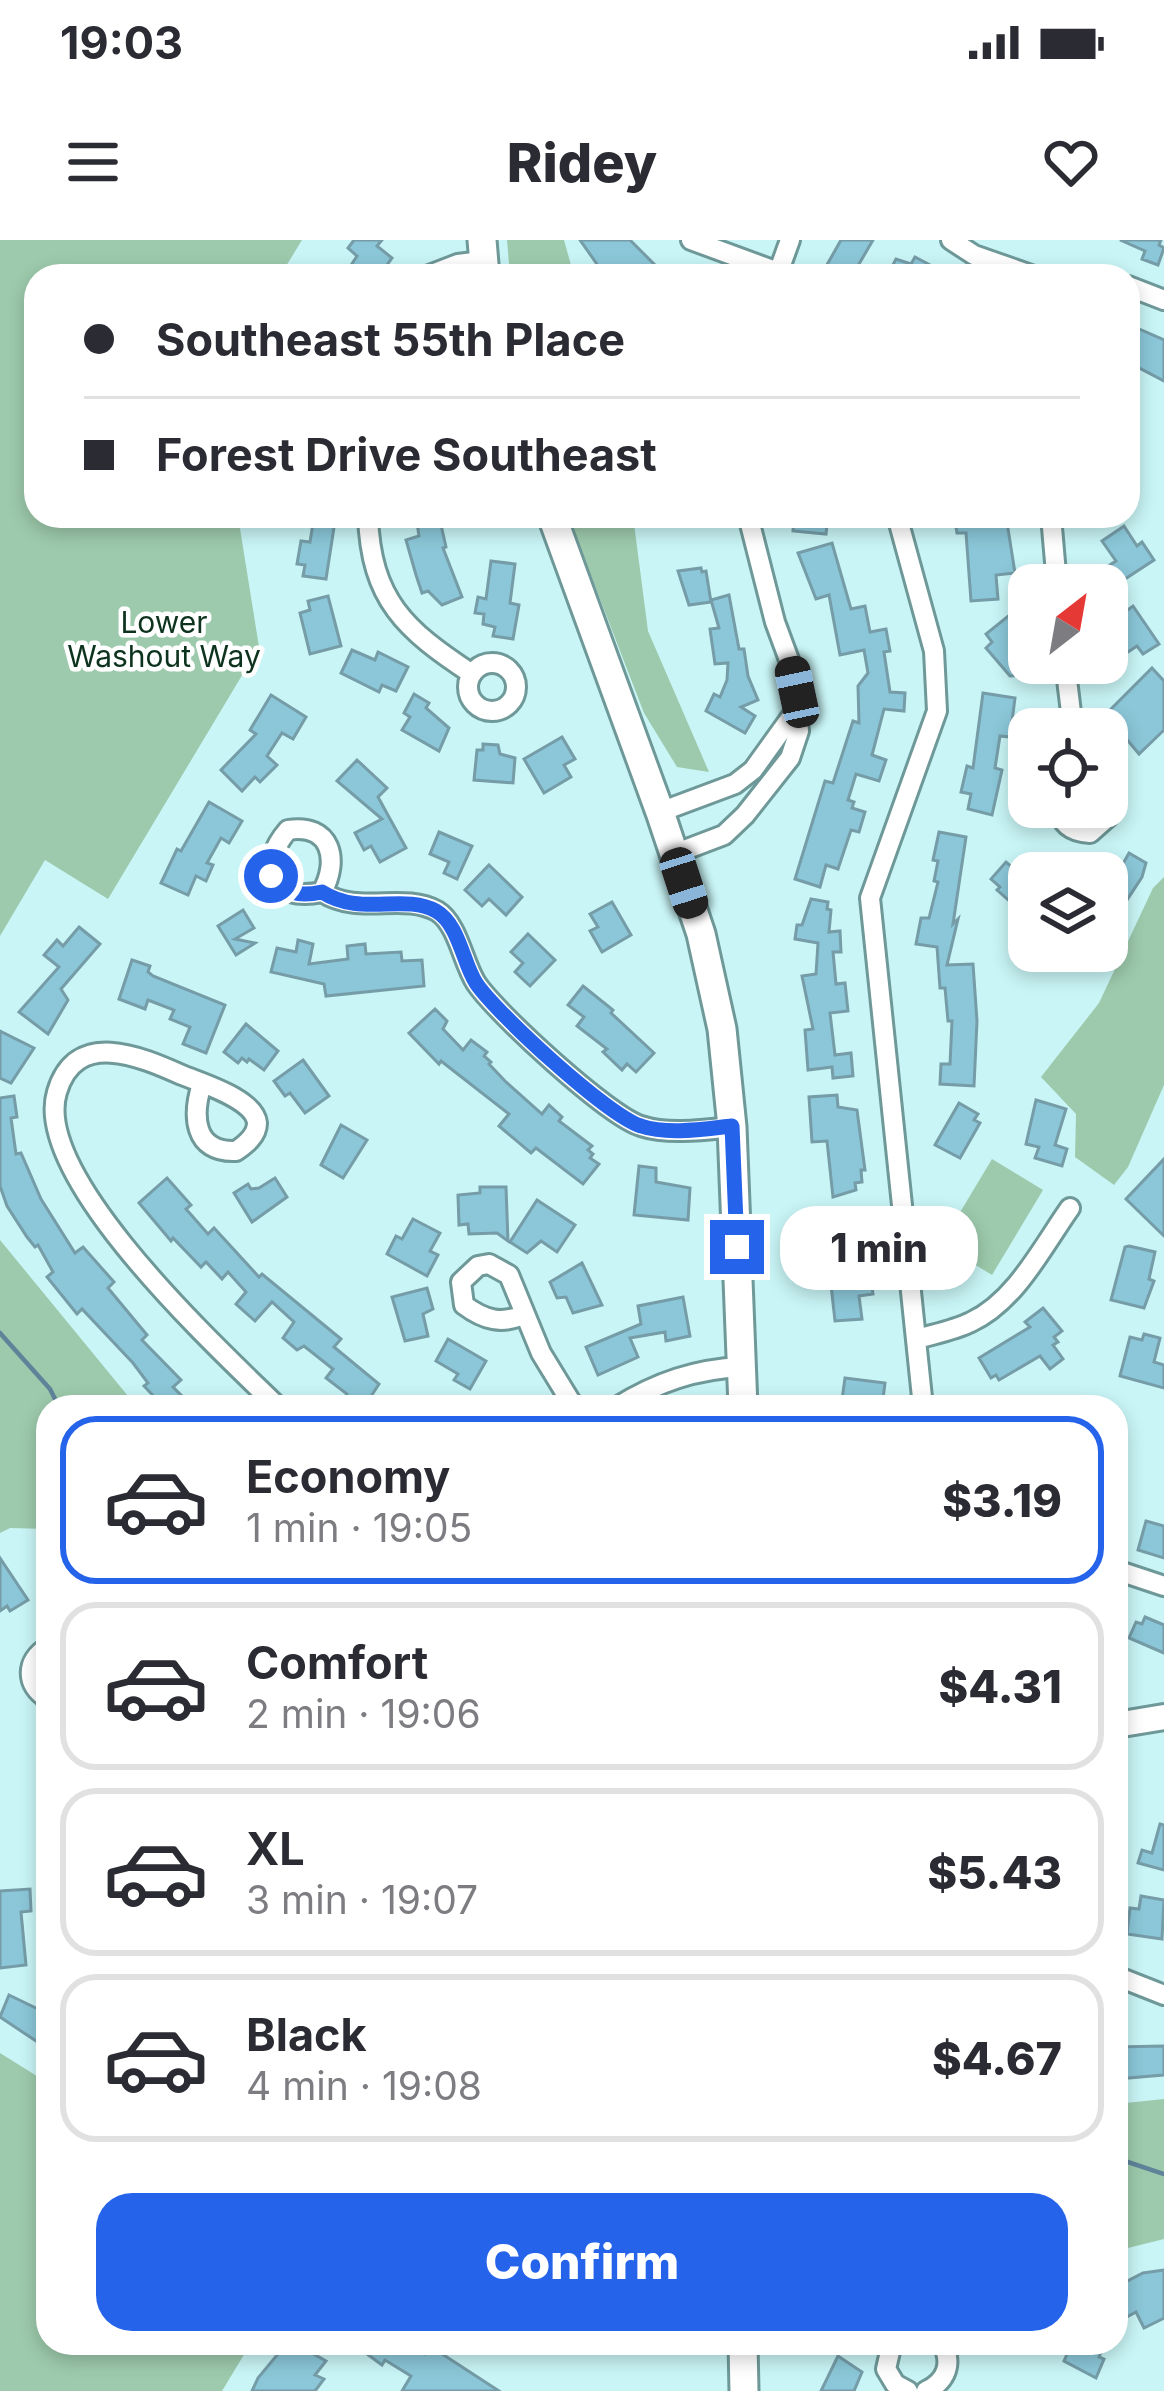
<!DOCTYPE html>
<html lang="en">
<head>
<meta charset="utf-8">
<style>
  :root { --surface:#fff; --page:#f2f2f3; --text:#2b2b33; --muted:#7c7c81; --line:#e1e1e2; --accent:#2563eb }
  body { margin:0; font-family:Inter,sans-serif; background:var(--page); color:var(--text); height:100vh; display:flex; flex-direction:column; font-size:45px; white-space:nowrap }
  * { box-sizing:border-box; margin:0 }
  p { font-size:39px; color:var(--muted) }
  .icon { flex:none; width:66px; height:66px; fill:none; stroke:currentColor; stroke-width:2; stroke-linecap:round; stroke-linejoin:round }
  .map { position:relative; flex:1; overflow:hidden }
  .sheet { position:absolute; left:36px; top:1155px; width:1092px; height:960px; display:flex; flex-direction:column; background:var(--surface); border-radius:36px; box-shadow:0 6px 18px #0003 }
  .sheet>* { flex:none }
  .hud { position:absolute; left:24px; top:24px; width:1116px; height:264px; border-radius:36px; box-shadow:0 6px 18px #0003; display:grid; align-content:center; height:264px; padding:0 60px; background:var(--surface) }
  .needle { width:78px; rotate:31deg }
  .controls { position:absolute; left:1008px; top:324px; display:grid; gap:24px }
  .controls a { display:grid; place-items:center; width:120px; height:120px; border-radius:24px; background:var(--surface); box-shadow:0 6px 18px #0003; font-size:60px }
  .end { position:absolute; width:54px; height:54px; margin:-27px; border:15px solid #2563eb; background:#fff; box-shadow:0 0 0 6px #fff }
  .from { border-radius:50% }
  .bubble { position:absolute; height:84px; border-radius:36px; background:var(--surface); box-shadow:0 6px 18px #0003; font-size:39px; font-weight:800; line-height:84px; text-align:center }
  .car { position:absolute; width:36px; height:72px; margin:-36px -18px; border-radius:15px; box-shadow:0 0 9px 3px #0007; background:linear-gradient(#222 24%,#8ab4d8 0 40%,#222 0 76%,#8ab4d8 0 86%,#222 0) }
  .hud b { display:flex; align-items:center; gap:42px; height:114px; font-size:45px }
  .hud b+b { border-top:3px solid var(--line) }
  .hud i { width:30px; height:30px; background:var(--text) }
  ul { padding:21px 0 0; list-style:none }
  li { display:flex; align-items:center; gap:36px; height:168px; margin:0 24px 18px; padding:0 36px; border:6px solid var(--line); border-radius:36px }
  li div { flex:1 }
  li b { display:block; font-size:45px }
  li em { font-style:normal; font-weight:800 }
  li.active { border-color:var(--accent) }
  li>.icon { width:108px; height:108px; stroke-width:1.5 }
  .button { display:flex; gap:24px; margin-top:auto; padding:24px 60px }
  .button a { flex:1; height:138px; border-radius:36px; background:var(--accent); color:#fff; font-size:48px; font-weight:800; line-height:138px; text-align:center }
  .status { display:flex; justify-content:space-between; align-items:center; height:84px; padding:0 60px; background:var(--surface); direction:ltr }
  .status svg { height:33px; fill:currentColor }
  header { display:flex; justify-content:space-between; align-items:center; height:156px; padding:0 60px; background:var(--surface); font-size:54px; font-weight:800 }
  .map>svg:first-child { display:block }
  .green { fill:#9dcaac }
  .lines { fill:none; stroke-linecap:round; stroke-linejoin:round }
  .stream { stroke:#5f849a; stroke-width:4.5 }
  .building { fill:#8bc7d8; stroke:#759ca7; stroke-width:3 }
  .minor-casing { stroke:#6f9898; stroke-width:24 }
  .tertiary-casing { stroke:#6f9898; stroke-width:30 }
  .secondary-casing { stroke:#6f9898; stroke-width:33 }
  .minor { stroke:#fff; stroke-width:18 }
  .tertiary { stroke:#fff; stroke-width:24 }
  .secondary { stroke:#fff; stroke-width:27 }
  .route { stroke:#2563eb; stroke-width:15 }
  .labels { text-anchor:middle; dominant-baseline:central; stroke-width:9; stroke-linejoin:round; paint-order:stroke }
  .park-label { font-size:30px; fill:#0d331e; stroke:#fff }
</style>
</head>
<body>
<div class="status"><b>19:03</b><svg viewBox="0 0 49 12"><path d="M0 12V9h3v3zM5 12V6h3v6zM10 12V3h3v9zM15 12V0h3v12zM26 1h20v11H26zM47 4h2v5h-2z"/></svg></div>
<header><svg class="icon" aria-label="menu" viewBox="0 0 24 24"><path d="M4 6h16M4 12h16M4 18h16"/></svg>Ridey<svg class="icon" aria-label="heart" viewBox="0 0 24 24"><path d="M12 20l-8-8c-3-5 5-10 8-4 3-6 11-1 8 4z"/></svg></header>
<div class="map">
<svg width="1164" height="2151" viewBox="0 0 1164 2151">
  <rect width="100%" height="100%" fill="#c9f5f6"/>
  <g class="green">
    <polygon points="0,0 302,0 280,36 36,36 36,276 238,276 259,407 108,659 45,620 0,696"/>
    <polygon points="507,0 564,0 574,36 510,36"/>
    <polygon points="568,276 633,276 648,391 709,532 677,527 644,473"/>
    <polygon points="1164,637 1164,845 1128,927 1114,945 1075,917 1076,874 1041,837 1099,763 1153,648"/>
    <polygon points="992,919 1043,950 992,1035 941,1004"/>
    <polygon points="0,1000 137,1167 48,1167 48,1289 10,1288 0,1293"/>
    <polygon points="0,1813 48,1843 48,2103 251,2103 222,2151 0,2151"/>
    <polygon points="1164,1859 1164,1999 1116,2011 1116,1864"/>
  </g>
  <g class="lines">
    <g class="stream">
      <polyline points="0,1093 50,1149 59,1167"/>
      <polyline points="1116,1918 1164,1934"/>
    </g>
  </g>
  <g class="building">
    <polygon points="354,0 382,0 377,6 392,18 379,36 344,36 357,16 348,8"/>
    <polygon points="580,0 630,0 666,36 616,36 599,27"/>
    <polygon points="841,0 873,0 852,36 834,36 824,30"/>
    <polygon points="1120,0 1161,0 1159,5 1164,8 1158,25 1142,19 1145,11"/>
    <polygon points="915,17 951,36 887,36 896,19 911,24"/>
    <polygon points="1137,88 1164,100 1164,141 1128,122 1128,109"/>
    <polygon points="416,276 439,276 446,307 443,308 462,357 442,365 428,351 422,353 416,335 406,300 419,296"/>
    <polygon points="794,276 828,276 826,294 793,291"/>
    <polygon points="954,276 1006,276 1015,333 996,335 998,359 971,361 966,293 957,293"/>
    <polygon points="314,277 335,281 326,339 303,336 305,325 297,324 301,301 310,302"/>
    <polygon points="1124,286 1137,306 1142,302 1154,320 1116,345 1105,328 1116,321 1102,301"/>
    <polygon points="832,303 851,369 865,366 870,392 886,389 890,411 884,412 890,452 905,453 904,471 884,469 872,515 886,520 879,541 856,534 848,560 854,562 852,568 865,572 859,592 851,590 838,629 826,625 820,647 795,639 825,541 833,543 853,481 859,483 858,446 868,433 864,410 840,415 829,355 816,359 798,313"/>
    <polygon points="491,321 515,324 510,363 519,365 513,399 493,396 495,387 483,384 484,374 475,373 478,357 486,359"/>
    <polygon points="701,328 702,332 706,331 711,362 689,365 678,331"/>
    <polygon points="729,355 739,409 744,409 748,436 758,460 741,467 755,476 745,493 706,471 714,454 720,457 727,440 728,423 715,424 710,389 719,388 711,360"/>
    <polygon points="328,356 341,406 310,414 300,373 310,370 308,361"/>
    <polygon points="1133,366 1159,404 1143,414 1137,406 1107,426 1107,385"/>
    <polygon points="1017,369 1024,377 1029,377 1029,435 1010,436 986,408 992,402 986,394"/>
    <polygon points="352,410 375,420 378,412 408,427 396,451 382,445 379,452 341,433"/>
    <polygon points="1152,428 1164,441 1164,490 1139,514 1124,496 1121,499 1111,488 1107,492 1098,482"/>
    <polygon points="983,453 1015,458 1010,497 1000,496 995,528 1002,530 992,575 968,569 971,554 961,552 967,526 973,528"/>
    <polygon points="414,454 429,463 426,468 449,488 439,511 402,490 410,477 404,473"/>
    <polygon points="271,455 306,477 293,499 282,493 267,516 277,525 260,542 255,537 242,551 221,530 256,494 250,490"/>
    <polygon points="562,497 575,519 564,525 571,537 544,553 524,519"/>
    <polygon points="483,504 498,505 500,514 515,518 513,543 474,540 477,510 483,510"/>
    <polygon points="357,520 387,548 378,557 406,608 380,622 371,606 364,610 355,593 382,579 337,541"/>
    <polygon points="209,562 242,581 229,603 221,598 207,623 213,625 206,641 196,636 188,655 161,643 177,609 181,611"/>
    <polygon points="439,592 472,606 457,639 444,633 449,622 430,614"/>
    <polygon points="939,592 966,597 953,684 958,679 947,725 973,724 977,781 974,846 940,844 941,824 950,824 952,781 948,781 945,748 940,748 937,707 916,704 921,678 929,678 938,642 934,641 938,621 933,620"/>
    <polygon points="1129,613 1146,623 1142,637 1123,666 1116,661 1107,665 1107,643 1112,636 1115,638"/>
    <polygon points="1039,614 1061,633 1029,633 1029,665 1023,673 997,650 1000,647 991,639 1006,622 1020,634"/>
    <polygon points="489,625 522,657 506,675 489,659 482,666 465,650"/>
    <polygon points="811,659 828,662 827,669 831,670 829,692 840,691 841,712 833,712 836,744 845,743 848,771 830,773 835,815 851,813 853,836 833,838 832,827 808,830 805,790 813,789 802,736 816,734 818,703 795,699 797,685 802,685"/>
    <polygon points="612,662 631,695 602,712 590,691 598,687 590,674"/>
    <polygon points="243,670 254,688 235,699 255,703 236,715 218,686"/>
    <polygon points="79,687 100,704 61,749 68,760 48,794 19,772 59,727 44,715 57,700 63,706"/>
    <polygon points="528,694 555,720 530,746 515,732 523,723 511,712"/>
    <polygon points="298,700 313,704 309,724 348,719 347,706 365,704 366,714 401,712 402,721 422,720 424,746 326,756 324,744 271,732 277,708 296,712"/>
    <polygon points="132,720 150,726 148,732 153,736 225,765 206,813 183,804 190,787 170,779 174,770 148,760 145,769 119,759"/>
    <polygon points="583,746 613,770 611,773 654,813 636,832 627,824 622,830 603,812 607,809 577,786 584,777 568,765"/>
    <polygon points="435,769 447,781 443,789 463,810 471,800 487,812 484,816 491,822 489,824 505,841 542,874 549,865 562,877 559,881 592,906 588,910 593,914 590,918 599,924 583,944 536,908 531,913 499,886 509,874 441,821 439,824 409,793"/>
    <polygon points="246,784 278,811 264,830 249,819 247,822 242,818 238,823 224,812"/>
    <polygon points="0,791 34,808 11,843 0,838"/>
    <polygon points="303,820 329,856 305,873 290,853 285,856 274,841"/>
    <polygon points="837,855 838,867 857,870 865,930 861,930 862,942 855,943 856,950 833,957 827,901 812,902 809,857"/>
    <polygon points="14,856 17,877 11,878 16,914 21,913 41,959 75,1013 83,1007 114,1042 108,1048 147,1095 142,1100 181,1140 173,1147 193,1167 164,1167 144,1146 148,1143 133,1123 82,1069 77,1074 47,1037 53,1032 38,1005 35,1007 27,997 7,966 0,946 0,858"/>
    <polygon points="1036,860 1066,869 1055,905 1067,909 1062,926 1035,918 1039,907 1026,904"/>
    <polygon points="959,863 978,874 974,880 980,883 960,918 935,905"/>
    <polygon points="341,885 367,900 343,938 321,925"/>
    <polygon points="1164,919 1164,996 1126,959"/>
    <polygon points="639,926 656,928 656,942 690,948 688,980 634,975"/>
    <polygon points="167,938 191,965 186,969 208,994 214,988 259,1037 262,1034 341,1099 334,1107 379,1144 364,1167 353,1167 343,1160 347,1154 326,1138 333,1129 304,1106 297,1110 283,1098 294,1082 272,1062 255,1081 236,1064 246,1052 228,1032 222,1039 206,1022 201,1027 173,998 171,1001 139,963"/>
    <polygon points="275,938 287,957 252,982 234,953 248,944 251,949 259,948"/>
    <polygon points="480,947 506,947 508,1001 497,993 469,994 468,984 459,985 458,955 480,953"/>
    <polygon points="537,960 575,985 557,1012 541,1001 527,1013 510,1002"/>
    <polygon points="840,978 858,1013 821,1031 813,1013 823,1006 816,991"/>
    <polygon points="413,979 440,993 430,1011 438,1015 427,1036 387,1014 396,996 402,999"/>
    <polygon points="1129,1006 1155,1012 1149,1039 1154,1041 1144,1068 1111,1060 1125,1007"/>
    <polygon points="582,1023 602,1065 573,1073 566,1057 557,1058 550,1042"/>
    <polygon points="870,1031 873,1054 859,1056 862,1079 835,1081 830,1036"/>
    <polygon points="427,1048 433,1069 423,1074 428,1096 405,1101 392,1057"/>
    <polygon points="683,1057 690,1096 666,1101 665,1092 630,1098 638,1117 598,1135 586,1107 641,1084 638,1066"/>
    <polygon points="1043,1068 1062,1091 1054,1097 1058,1102 1053,1105 1063,1119 1050,1129 1040,1116 999,1140 996,1135 991,1138 979,1118 1030,1087 1025,1082"/>
    <polygon points="1144,1094 1160,1098 1154,1122 1164,1125 1164,1148 1120,1136 1130,1097 1142,1100"/>
    <polygon points="448,1099 486,1121 470,1149 454,1140 458,1134 436,1121"/>
    <polygon points="845,1138 885,1143 882,1167 841,1167"/>
    <polygon points="1146,1281 1164,1286 1164,1318 1138,1310"/>
    <polygon points="0,1318 28,1360 10,1371 7,1366 0,1371"/>
    <polygon points="1145,1377 1164,1385 1164,1413 1129,1398 1136,1382 1142,1384"/>
    <polygon points="1160,1584 1164,1585 1164,1630 1138,1623 1142,1610 1152,1613"/>
    <polygon points="30,1649 31,1671 21,1672 26,1725 0,1728 0,1651"/>
    <polygon points="1141,1656 1164,1660 1162,1699 1127,1694 1130,1668 1139,1669"/>
    <polygon points="9,1755 48,1774 48,1809 0,1777"/>
    <polygon points="1164,1806 1164,1835 1116,1839 1116,1807"/>
    <polygon points="1164,2030 1164,2078 1144,2088 1136,2072 1116,2083 1116,2047 1143,2033"/>
    <polygon points="287,2103 294,2103 326,2121 315,2135 324,2139 315,2151 252,2151 258,2138"/>
    <polygon points="352,2103 408,2103 425,2114 430,2106 499,2151 402,2151 411,2136 385,2120 382,2125"/>
    <polygon points="1072,2103 1105,2103 1099,2117 1104,2119 1096,2138 1064,2121"/>
    <polygon points="838,2116 862,2132 854,2151 821,2151"/>
  </g>
  <g class="lines">
    <g class="minor-casing">
      <g id="minor">
        <polyline points="691,0 778,32"/>
        <polyline points="951,0 974,15 1034,36"/>
        <polyline points="427,36 458,24 482,21"/>
        <polyline points="777,36 790,0"/>
        <polyline points="1128,46 1164,60"/>
        <path d="M368 276C371 360 405 390 472 434"/>
        <polyline points="897,276 934,411 937,471 870,658 923,1167"/>
        <polyline points="1051,276 1057,345"/>
        <circle cx="492" cy="447" r="24"/>
        <polyline points="1065,423 1073,489"/>
        <path d="M1059 567C1061 585 1072 592 1090 593L1108 577 1107 557"/>
        <polyline points="660,572 735,544 753,530 794,473"/>
        <polyline points="674,614 724,595 745,575 790,518 799,491 792,428 775,382 748,276"/>
        <path d="M322 652C340 620 331 583 288 590 256 627 271 663 322 652 359 676 402 652 437 671 458 684 463 723 476 743 496 773 608 876 641 886 668 895 704 890 732 887"/>
        <path d="M202 844C192 875 193 913 236 911 245 905 257 896 257 883 255 859 201 843 182 835 141 817 76 788 57 852 31 937 220 1110 278 1167"/>
        <path d="M525 1074C502 1085 484 1080 464 1065L461 1042 478 1026 489 1024 509 1035 541 1113 574 1167"/>
        <path d="M917 1099C934 1094 955 1090 971 1082 1016 1061 1043 1006 1070 968"/>
        <path d="M617 1167C657 1142 696 1129 742 1127"/>
        <polyline points="1116,1330 1164,1346"/>
        <path d="M48 1407C25 1421 25 1445 48 1459"/>
        <polyline points="48,1481 48,1545"/>
        <polyline points="1116,1511 1116,1549"/>
        <polyline points="1116,1736 1164,1755"/>
        <polyline points="892,2103 886,2129 895,2144 908,2151"/>
        <path d="M926 2151C947 2141 953 2123 942 2103"/>
      </g>
    </g>
    <g class="tertiary-casing">
      <polyline id="tertiary" points="1116,1485 1164,1477"/>
    </g>
    <g class="secondary-casing">
      <g id="secondary">
        <polyline points="482,0 485,36"/>
        <polyline points="552,276 660,572 701,694 722,789 732,887 743,1167"/>
        <polyline points="743,2103 744,2151"/>
      </g>
    </g>
    <use href="#minor" class="minor"/>
    <use href="#tertiary" class="tertiary"/>
    <use href="#secondary" class="secondary"/>
  </g>
  <g class="lines">
    <path class="route" d="M271 636C287 654 298 657 322 652 361 677 403 653 436 671 459 684 463 723 476 743 496 773 608 876 641 886 668 895 704 889 732 886L737 1007"/>
  </g>
  <g class="labels">
    <g class="park-label">
      <text x="164" y="382">Lower<tspan x="164" dy="34">Washout Way</tspan></text>
    </g>
  </g>
</svg>
<div class="controls">
<a><svg class="needle" viewBox="-14 -14 28 28"><path d="M0-13l5 13h-10z" fill="#e53935"/><path d="M0 13l5-13h-10z" fill="#7c7c81"/></svg></a>
<a><svg class="icon" aria-label="locate" viewBox="0 0 24 24"><circle cx="12" cy="12" r="6"/><path d="M12 2v4M12 18v4M2 12h4M18 12h4"/></svg></a>
<a><svg class="icon" aria-label="layers" viewBox="0 0 24 24"><path d="M12 4l9 5-9 5-9-5zM3 14l9 5 9-5"/></svg></a>
</div>
<i class="end from" style="left:271px;top:636px"></i>
<i class="end" style="left:737px;top:1007px"></i>
<div class="bubble" style="left:780px;top:966px;width:198px">1 min</div>
<i class="car" style="left:797px;top:452px;rotate:348deg"></i>
<i class="car" style="left:684px;top:643px;rotate:162deg"></i>
<div class="hud">
<b><i class="from"></i>Southeast 55th Place</b>
<b><i></i>Forest Drive Southeast</b>
</div>
<section class="sheet">
<ul>
<li class="active"><svg class="icon" aria-label="car" viewBox="0 0 24 24"><path d="M5 17H2v-5l4-1 3-4h7l3 4 3 1v5h-3M9 17h6M6 11h13"/><circle cx="7" cy="17" r="2"/><circle cx="17" cy="17" r="2"/></svg><div><b>Economy</b><p>1 min · 19:05</p></div><em>$3.19</em></li>
<li><svg class="icon" aria-label="car" viewBox="0 0 24 24"><path d="M5 17H2v-5l4-1 3-4h7l3 4 3 1v5h-3M9 17h6M6 11h13"/><circle cx="7" cy="17" r="2"/><circle cx="17" cy="17" r="2"/></svg><div><b>Comfort</b><p>2 min · 19:06</p></div><em>$4.31</em></li>
<li><svg class="icon" aria-label="car" viewBox="0 0 24 24"><path d="M5 17H2v-5l4-1 3-4h7l3 4 3 1v5h-3M9 17h6M6 11h13"/><circle cx="7" cy="17" r="2"/><circle cx="17" cy="17" r="2"/></svg><div><b>XL</b><p>3 min · 19:07</p></div><em>$5.43</em></li>
<li><svg class="icon" aria-label="car" viewBox="0 0 24 24"><path d="M5 17H2v-5l4-1 3-4h7l3 4 3 1v5h-3M9 17h6M6 11h13"/><circle cx="7" cy="17" r="2"/><circle cx="17" cy="17" r="2"/></svg><div><b>Black</b><p>4 min · 19:08</p></div><em>$4.67</em></li>
</ul>
<div class="button"><a>Confirm</a></div>
</section>
</div>
</body>
</html>
